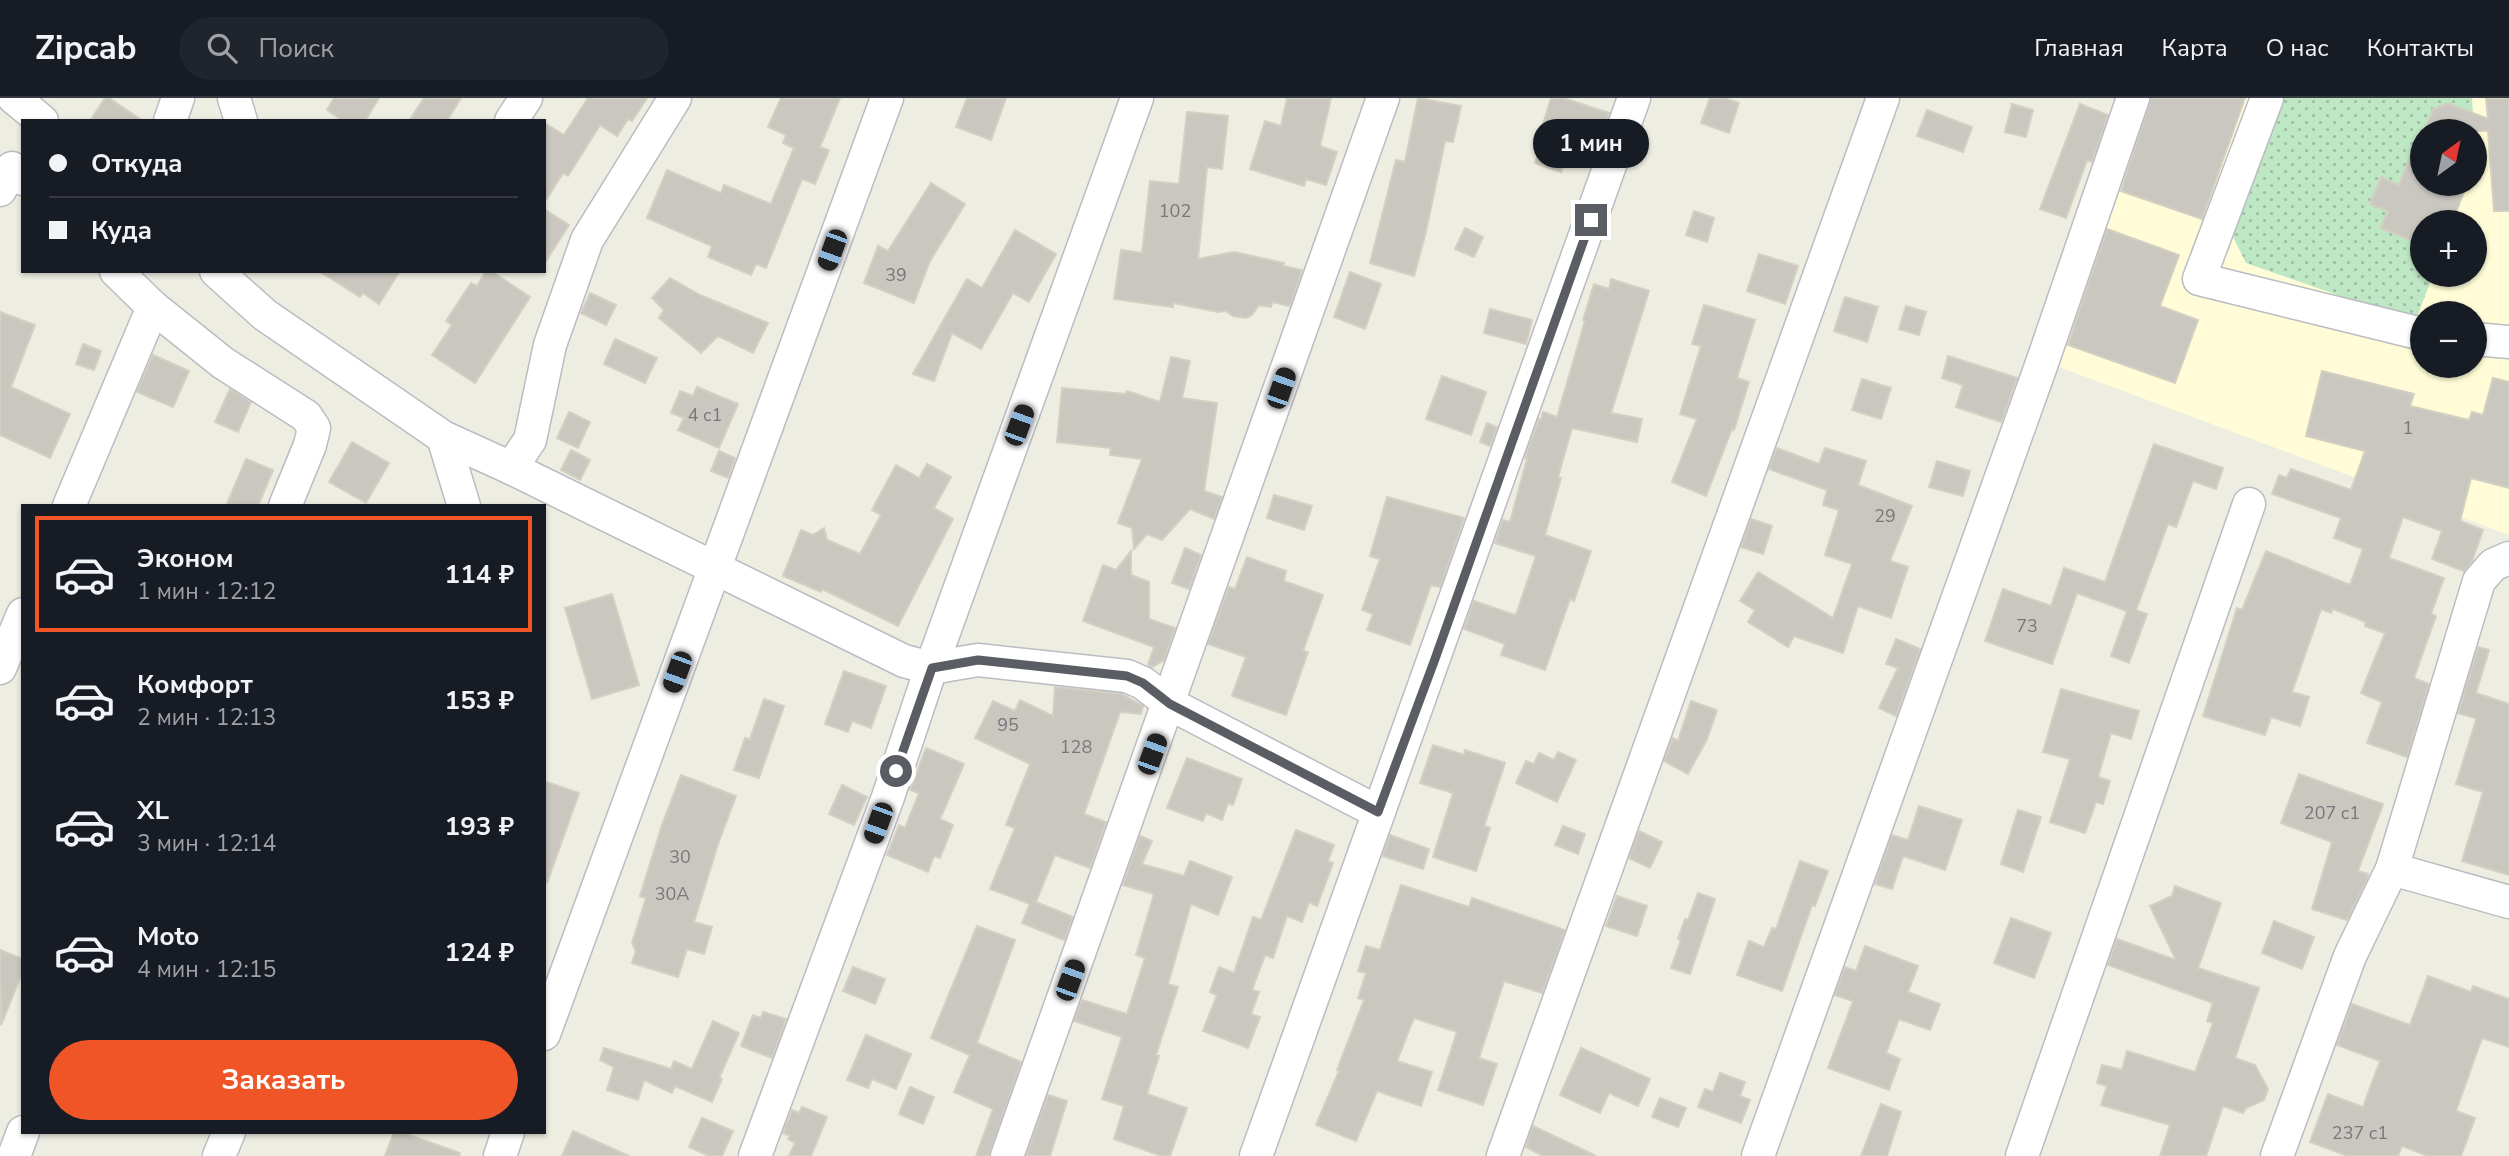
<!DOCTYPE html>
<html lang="ru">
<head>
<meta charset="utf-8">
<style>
  :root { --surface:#171b24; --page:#20242c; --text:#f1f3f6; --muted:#9ea1a6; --line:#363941; --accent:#f05527 }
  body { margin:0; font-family:"Nunito Sans",sans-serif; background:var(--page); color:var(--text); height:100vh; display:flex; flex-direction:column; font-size:26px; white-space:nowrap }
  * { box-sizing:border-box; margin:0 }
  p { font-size:23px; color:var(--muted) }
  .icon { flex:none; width:38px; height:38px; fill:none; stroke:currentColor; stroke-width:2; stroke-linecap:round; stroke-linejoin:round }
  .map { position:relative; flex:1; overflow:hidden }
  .panel { position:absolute; left:21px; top:406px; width:525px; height:630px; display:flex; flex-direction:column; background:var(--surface); border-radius:0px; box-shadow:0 2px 5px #0004 }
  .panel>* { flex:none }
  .top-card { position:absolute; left:21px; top:21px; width:525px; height:154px; border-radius:0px; box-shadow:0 2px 5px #0004; display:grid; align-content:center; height:154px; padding:0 28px; background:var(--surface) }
  .needle { width:46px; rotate:33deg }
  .buttons { position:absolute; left:2410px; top:21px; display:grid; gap:14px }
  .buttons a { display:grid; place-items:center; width:77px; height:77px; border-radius:50%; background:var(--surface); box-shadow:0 2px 5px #0004; font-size:35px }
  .end { position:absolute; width:32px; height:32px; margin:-16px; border:9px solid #5b5d64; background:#fff; box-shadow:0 0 0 4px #fff }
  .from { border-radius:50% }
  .bubble { position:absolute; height:49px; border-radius:24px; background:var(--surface); box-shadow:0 2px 5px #0004; font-size:23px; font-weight:700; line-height:49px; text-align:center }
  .car { position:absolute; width:21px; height:42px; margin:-21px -10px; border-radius:9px; box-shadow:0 0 5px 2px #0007; background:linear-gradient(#222 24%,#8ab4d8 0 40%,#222 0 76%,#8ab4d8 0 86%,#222 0) }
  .top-card b { display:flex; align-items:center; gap:24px; height:66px; font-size:26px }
  .top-card b+b { border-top:2px solid var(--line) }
  .top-card i { width:18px; height:18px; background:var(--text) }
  ul { padding:12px 0 0; list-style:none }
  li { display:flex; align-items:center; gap:21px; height:116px; margin:0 14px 10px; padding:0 14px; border:4px solid transparent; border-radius:0px }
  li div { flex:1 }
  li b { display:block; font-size:26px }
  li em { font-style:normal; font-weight:700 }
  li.on { border-color:var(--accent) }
  li>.icon { width:63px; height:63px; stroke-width:1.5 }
  .cta { display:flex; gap:14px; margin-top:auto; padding:14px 28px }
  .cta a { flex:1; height:80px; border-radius:42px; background:var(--accent); color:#fff; font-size:28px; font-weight:700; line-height:80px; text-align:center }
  header { display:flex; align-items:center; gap:42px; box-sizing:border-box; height:98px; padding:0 35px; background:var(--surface); border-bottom:2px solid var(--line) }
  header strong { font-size:33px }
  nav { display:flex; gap:38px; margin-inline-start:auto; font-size:24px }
  .search { width:490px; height:63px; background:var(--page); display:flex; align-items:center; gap:18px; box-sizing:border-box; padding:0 24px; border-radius:38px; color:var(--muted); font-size:26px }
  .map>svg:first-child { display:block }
  .commercial { fill:#fffcd7; fill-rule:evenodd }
  .grass { fill:url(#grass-dots) }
  .building { fill:#c9c7c0; stroke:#d3d0c1; stroke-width:2 }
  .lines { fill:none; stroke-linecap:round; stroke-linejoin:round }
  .minor-casing { stroke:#babcc2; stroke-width:35 }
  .minor { stroke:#fff; stroke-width:32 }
  .route { stroke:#5b5d64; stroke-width:9 }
  .labels { text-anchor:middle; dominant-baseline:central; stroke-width:5; stroke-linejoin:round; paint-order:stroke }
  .number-label { font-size:18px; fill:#76787b }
</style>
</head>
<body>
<header>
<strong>Zipcab</strong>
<div class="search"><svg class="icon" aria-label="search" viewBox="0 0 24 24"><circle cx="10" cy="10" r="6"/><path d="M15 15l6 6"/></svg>Поиск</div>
<nav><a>Главная</a><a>Карта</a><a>О нас</a><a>Контакты</a></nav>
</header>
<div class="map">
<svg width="2509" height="1058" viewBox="0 0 2509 1058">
  <defs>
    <pattern id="grass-dots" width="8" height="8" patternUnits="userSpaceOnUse" patternTransform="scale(1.75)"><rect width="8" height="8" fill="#bee7c4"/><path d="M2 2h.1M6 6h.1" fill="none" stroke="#9dbea3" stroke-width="1.8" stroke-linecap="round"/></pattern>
  </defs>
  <rect width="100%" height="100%" fill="#eeede2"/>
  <path class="commercial" d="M2145 0H2509V437L2051 266ZM2422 33H2474V86H2422ZM2422 124H2474V177H2422ZM2422 215H2474V268H2422Z"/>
  <polygon class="grass" points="2282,0 2472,0 2474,33 2422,33 2422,86 2467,86 2453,124 2422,124 2422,177 2433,177 2417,219 2406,221 2246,165 2233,139"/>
  <g class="building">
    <polygon points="105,0 109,0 143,23 90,23"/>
    <polygon points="334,0 379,0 365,23 343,23 327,12"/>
    <polygon points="424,0 461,0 447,23 409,23"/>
    <polygon points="588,0 647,0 632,23 628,21 617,38 600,27 568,78 563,75 544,105 544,25 564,37"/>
    <polygon points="781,0 840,0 820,49 829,52 815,86 802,81 766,170 756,166 751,177 708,159 712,148 647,120 667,72 721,95 724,87 771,106 794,50 783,45 786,37 768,29"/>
    <polygon points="967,0 1006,0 991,42 956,29"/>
    <polygon points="1287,0 1331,0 1320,48 1337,54 1326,87 1306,81 1304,88 1250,71 1265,23 1281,28"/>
    <polygon points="1418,0 1461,8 1453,44 1445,43 1425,138 1414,178 1370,165 1396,62 1405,64"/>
    <polygon points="1551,0 1563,0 1609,15 1596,53 1571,45 1561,74 1535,65 1544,37 1540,36"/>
    <polygon points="1710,0 1724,0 1739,5 1729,35 1701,25"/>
    <polygon points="2151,0 2245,0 2202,121 2121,93"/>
    <polygon points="2486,0 2509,0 2509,113 2494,113 2488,33 2424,33 2433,11 2448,5 2488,21"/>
    <polygon points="2012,6 2033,12 2026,39 2005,34"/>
    <polygon points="2080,6 2108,17 2092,64 2087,62 2066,120 2040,111"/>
    <polygon points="1927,12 1972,29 1963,54 1917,38"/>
    <polygon points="1187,14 1228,18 1222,71 1207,69 1198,161 1234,154 1284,165 1283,168 1302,172 1290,208 1272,204 1271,209 1259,207 1252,217 1246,220 1233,218 1226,213 1218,214 1173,205 1173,209 1114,201 1121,152 1142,155 1150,83 1179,86"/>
    <polygon points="2421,31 2422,86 2467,86 2452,124 2422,124 2422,147 2381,130 2388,113 2370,106 2381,79 2399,87"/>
    <polygon points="931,85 965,106 930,163 914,205 864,185 878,148 888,153"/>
    <polygon points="544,111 569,127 544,166"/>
    <polygon points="1694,113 1714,120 1707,144 1686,137"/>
    <polygon points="1465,130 1483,139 1474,159 1455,151"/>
    <polygon points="2107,131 2179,157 2160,208 2198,222 2175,285 2068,247"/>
    <polygon points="1015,132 1056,156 1029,204 1013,195 981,251 952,235 934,283 913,276 967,181 982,190"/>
    <polygon points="1759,156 1798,168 1785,206 1747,193"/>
    <polygon points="319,173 400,173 379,206 363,195 360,199"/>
    <polygon points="486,173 491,173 530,199 475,285 432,257 452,227 446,223 471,185 477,188"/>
    <polygon points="1350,174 1381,186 1365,231 1334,219"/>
    <polygon points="670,180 700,197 768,225 753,255 718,238 701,255 659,220 664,212 652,200"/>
    <polygon points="1611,181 1649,193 1611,315 1642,321 1637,344 1572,330 1558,379 1561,380 1545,437 1591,453 1574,503 1570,501 1545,572 1501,557 1505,546 1464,531 1474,503 1515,517 1517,514 1536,458 1495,445 1503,422 1510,424 1527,361 1525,360 1539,321 1541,322 1543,314 1557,319 1585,223 1583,222 1594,186 1609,191"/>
    <polygon points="590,195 616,207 606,227 581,215"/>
    <polygon points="1845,199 1878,209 1867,244 1834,233"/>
    <polygon points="1704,207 1755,222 1737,280 1749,284 1734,332 1732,331 1706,398 1672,384 1697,321 1680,316 1701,248 1692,246"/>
    <polygon points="1906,208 1926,214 1919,237 1899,231"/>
    <polygon points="1490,211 1532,222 1526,246 1484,235"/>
    <polygon points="0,214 35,227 11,289 70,316 50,360 0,337"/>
    <polygon points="615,241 657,260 645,285 604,266"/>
    <polygon points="83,246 101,253 94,272 76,266"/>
    <polygon points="153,257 189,273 173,309 137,294"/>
    <polygon points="1948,258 2017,280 2001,324 1956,309 1963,287 1942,280"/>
    <polygon points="1171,259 1190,263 1182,300 1217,305 1204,393 1222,399 1214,421 1190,411 1162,442 1147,436 1134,451 1132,430 1118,425 1142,361 1110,357 1111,350 1057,344 1062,290 1126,296 1127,293 1160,304"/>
    <polygon points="2322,273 2414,296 2410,308 2469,322 2472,314 2483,317 2493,280 2509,284 2509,390 2471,380 2460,423 2483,432 2472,463 2464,473 2432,461 2442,433 2403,419 2389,460 2444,480 2431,516 2436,518 2414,580 2429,586 2407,659 2367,645 2382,604 2361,595 2385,535 2365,528 2366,524 2333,511 2331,515 2321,511 2292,594 2309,599 2300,628 2271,619 2265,637 2203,618 2237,510 2242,512 2266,453 2350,487 2363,451 2334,440 2341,420 2272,396 2279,377 2287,380 2291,371 2351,392 2365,353 2306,338"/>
    <polygon points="1442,278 1486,294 1471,337 1426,321"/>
    <polygon points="1862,281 1891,290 1881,321 1852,312"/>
    <polygon points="697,289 738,306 719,350 678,332 684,320 671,315 680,293 693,298"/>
    <polygon points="230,291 251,304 238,334 215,324"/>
    <polygon points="569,314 590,324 578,350 557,340"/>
    <polygon points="1487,325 1497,329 1490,348 1480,344"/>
    <polygon points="352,344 389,365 366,405 329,384"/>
    <polygon points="2154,346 2223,370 2216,391 2193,383 2176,429 2168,426 2136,512 2147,516 2129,565 2111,558 2127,513 2077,495 2052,566 1985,543 2003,491 2051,508 2064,470 2105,484"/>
    <polygon points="1777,350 1819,366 1825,350 1866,363 1858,387 1912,408 1890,463 1908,469 1891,520 1858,508 1843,555 1794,538 1788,549 1748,524 1755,512 1740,503 1758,474 1833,520 1852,466 1825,457 1839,412 1823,407 1827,392 1769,371"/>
    <polygon points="571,352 590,362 580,382 561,372"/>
    <polygon points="719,353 735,360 728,380 711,373"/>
    <polygon points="246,361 273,372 258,408 226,408"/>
    <polygon points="1937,363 1970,373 1963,398 1929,389"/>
    <polygon points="927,366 951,379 934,410 953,421 898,528 822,491 821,494 783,478 801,432 813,437 824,430 827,442 860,456 881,417 872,412 896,367 919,380"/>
    <polygon points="1274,397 1312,408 1304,432 1267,420"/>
    <polygon points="1387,399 1464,420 1440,489 1431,487 1410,547 1367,532 1373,516 1362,512 1380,461 1370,458"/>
    <polygon points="1751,421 1772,428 1763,456 1741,449"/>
    <polygon points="1185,450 1201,457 1189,491 1172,485"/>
    <polygon points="1131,453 1131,477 1149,484 1149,521 1175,530 1164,562 1152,569 1148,567 1154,549 1083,523 1103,467 1116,472"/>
    <polygon points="1247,459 1286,473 1284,483 1323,497 1303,553 1308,554 1286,617 1232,598 1246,559 1208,546 1229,489 1235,491"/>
    <polygon points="612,496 639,587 592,601 565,510"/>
    <polygon points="1896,541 1920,551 1896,618 1879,610 1898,570 1886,566"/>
    <polygon points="2478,549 2489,552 2476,595 2509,606 2509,777 2462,763 2483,694 2456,686 2476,622 2475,620 2458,615"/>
    <polygon points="844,573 886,588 871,630 852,623 848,634 825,626"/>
    <polygon points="1055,589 1122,596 1143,608 1141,616 1120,614 1084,716 1106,724 1090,770 1055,757 1036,804 1073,819 1064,842 1022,825 1030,806 990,791 1015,730 1006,727 1030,666 975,640 993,603 1015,613 1020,602 1053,618"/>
    <polygon points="2061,591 2139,613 2131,641 2111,635 2098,679 2110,683 2103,706 2096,704 2085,735 2050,724 2070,661 2043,654"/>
    <polygon points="764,601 784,608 759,680 734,672 745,640 750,641"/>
    <polygon points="1691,603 1717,612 1707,641 1688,676 1664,663 1673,640 1678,643"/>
    <polygon points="1433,647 1464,657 1465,652 1505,665 1484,728 1490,730 1476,773 1433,759 1453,695 1420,685"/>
    <polygon points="926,650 964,666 940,721 953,727 940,760 934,758 928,774 887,757 899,727 905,730 919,695 910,692"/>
    <polygon points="1558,654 1576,662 1557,704 1516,685 1526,663 1534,666 1539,655 1554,662"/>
    <polygon points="1187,660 1242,681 1233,707 1228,705 1222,722 1206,715 1203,723 1167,710"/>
    <polygon points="2299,676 2383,706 2358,773 2368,776 2367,782 2347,822 2312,811 2332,744 2281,725"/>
    <polygon points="681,677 736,698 718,746 694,824 712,829 704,856 687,851 678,879 632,865 636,853 632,845 646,800 640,798 662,727"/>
    <polygon points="544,683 579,695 547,785 544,785"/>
    <polygon points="842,687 867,699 854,727 829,716"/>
    <polygon points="1919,708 1962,722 1945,772 1903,758 1892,791 1875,786 1892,737 1908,742"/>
    <polygon points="2018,712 2041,719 2023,774 2001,766"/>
    <polygon points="1563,728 1585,736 1578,756 1555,747"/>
    <polygon points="1296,732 1334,747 1328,763 1333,765 1317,808 1309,804 1302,824 1287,818 1273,860 1265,857 1252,892 1259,894 1251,916 1260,919 1248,950 1203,933 1217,897 1210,894 1219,869 1234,875 1253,819 1261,822"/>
    <polygon points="1639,733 1662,744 1650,770 1629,760"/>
    <polygon points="1390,737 1429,751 1423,771 1383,758"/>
    <polygon points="1140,738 1152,743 1142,766 1184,778 1190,763 1232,779 1218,817 1191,806 1168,886 1178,889 1156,957 1159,958 1147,996 1187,1010 1170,1058 1161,1058 1114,1041 1124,1008 1102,1001 1122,939 1074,923 1082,902 1127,916 1145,860 1136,857 1154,796 1123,787"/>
    <polygon points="1800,763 1828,773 1815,808 1812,807 1782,893 1737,877 1749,843 1764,849 1772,830 1776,831"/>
    <polygon points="1401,787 1469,809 1472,800 1565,832 1542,895 1504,883 1479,960 1497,966 1483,1007 1438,992 1457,934 1414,920 1397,963 1432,974 1421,1008 1377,993 1356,1043 1316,1027 1339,973 1337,972 1364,902 1358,900 1366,875 1358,873 1366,848 1380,852"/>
    <polygon points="2175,788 2221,805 2198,870 2259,890 2235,960 2255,967 2268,991 2264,1002 2246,1010 2243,1015 2223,1008 2206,1058 2160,1058 2170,1027 2101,1007 2107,988 2097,985 2102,967 2122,972 2127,953 2195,974 2213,925 2207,923 2213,905 2108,867 2117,841 2176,862 2150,808 2172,798"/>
    <polygon points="1698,795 1715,801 1690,876 1671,870 1681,842 1678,841 1685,821 1688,822"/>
    <polygon points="1617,798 1647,808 1637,838 1606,828"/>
    <polygon points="2011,820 2051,835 2034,880 1994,865"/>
    <polygon points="2274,823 2314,839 2302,871 2262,855"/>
    <polygon points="977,828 1015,842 977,945 1021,964 989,1058 976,1058 993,1011 954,994 970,957 931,940"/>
    <polygon points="1865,848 1918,868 1908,894 1940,906 1930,932 1899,921 1886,955 1900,961 1889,992 1828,970 1853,903 1835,897 1845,869 1856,873"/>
    <polygon points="0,852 23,861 23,873 1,927"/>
    <polygon points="853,869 885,881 875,906 843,893"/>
    <polygon points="2428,878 2471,894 2473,888 2509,901 2509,949 2482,940 2456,1013 2475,1020 2461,1058 2428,1058 2402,1048 2398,1058 2348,1058 2310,1044 2328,996 2363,1009 2380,963 2337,947 2352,906 2410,927"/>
    <polygon points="763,914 786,921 772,960 741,948 753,917 761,920"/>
    <polygon points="713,923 739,935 719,980 722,981 712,1004 675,988 672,995 644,982 638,1002 607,992 614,969 600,962 604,950 671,971 674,963 692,971"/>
    <polygon points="866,937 911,956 896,991 872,981 868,990 847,982"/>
    <polygon points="1581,950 1650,981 1638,1008 1609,995 1600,1015 1560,997"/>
    <polygon points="1720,975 1745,984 1740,998 1750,1002 1741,1025 1698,1009 1705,991 1713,994"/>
    <polygon points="910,989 934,999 923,1026 899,1016"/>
    <polygon points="1048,997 1067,1003 1050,1058 1026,1058"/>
    <polygon points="1660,1000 1686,1010 1678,1029 1652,1019"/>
    <polygon points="1881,1006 1901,1014 1887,1058 1861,1058"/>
    <polygon points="802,1009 827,1019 811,1058 789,1058 795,1045 788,1041 790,1038 783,1035 792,1012 799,1015"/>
    <polygon points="702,1020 733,1033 722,1058 709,1058 689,1049"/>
    <polygon points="1533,1028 1596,1058 1543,1058 1526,1049"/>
    <polygon points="573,1033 629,1058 562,1058"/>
    <polygon points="394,1034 401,1034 460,1055 459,1058 385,1058"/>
  </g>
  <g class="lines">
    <g class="minor-casing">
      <g id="minor">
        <polyline points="14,0 42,23"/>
        <polyline points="234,0 241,23"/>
        <polyline points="2267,0 2199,181 2422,236"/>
        <polyline points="170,23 178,0"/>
        <polyline points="511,23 526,0"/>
        <polyline points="0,92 12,70 23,81"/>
        <polyline points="116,173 153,209 223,265 306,318 314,330 310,347 285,408"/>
        <polyline points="216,173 265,217 443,339 511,370 904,563 931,570 978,562 1127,578 1143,585 1170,606 1378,714"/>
        <polyline points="2474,241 2509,244"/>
        <polyline points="443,339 464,408"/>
        <polyline points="511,370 530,342 550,247 587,142 675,0"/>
        <polyline points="69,408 153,209"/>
        <polyline points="0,570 23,516"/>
        <polyline points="2392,771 2509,804"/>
        <polyline points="544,936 887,0"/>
        <polyline points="14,1058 23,1034"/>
        <polyline points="219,1058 229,1034"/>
        <polyline points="500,1058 508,1034"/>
        <polyline points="755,1058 888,699 931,570 1137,0"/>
        <polyline points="1007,1058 1383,0"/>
        <polyline points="1256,1058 1634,0"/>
        <polyline points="1503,1058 1883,0"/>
        <polyline points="1758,1058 2042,265 2133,0"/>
        <polyline points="2022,1058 2249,406"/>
        <polyline points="2277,1058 2350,858 2392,771 2479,483 2493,467 2509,460"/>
      </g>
    </g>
    <use href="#minor" class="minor"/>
  </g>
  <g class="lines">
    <polyline class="route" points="896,673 932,570 978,562 1127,578 1143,585 1170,606 1378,714 1435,561 1591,122"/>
  </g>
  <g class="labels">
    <g class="number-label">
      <text x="1175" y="113">102</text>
      <text x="896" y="177">39</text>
      <text x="705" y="317">4 с1</text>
      <text x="2408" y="330">1</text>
      <text x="1885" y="418">29</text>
      <text x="2027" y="528">73</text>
      <text x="1008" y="627">95</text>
      <text x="1076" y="649">128</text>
      <text x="2332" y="715">207 с1</text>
      <text x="680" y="759">30</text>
      <text x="672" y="796">30А</text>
      <text x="2360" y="1035">237 с1</text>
    </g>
  </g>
</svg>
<div class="buttons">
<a><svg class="needle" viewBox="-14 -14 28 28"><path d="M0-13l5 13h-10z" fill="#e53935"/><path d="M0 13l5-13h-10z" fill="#9ea1a6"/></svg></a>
<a>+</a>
<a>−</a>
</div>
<i class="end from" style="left:896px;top:673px"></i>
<i class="end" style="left:1591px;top:122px"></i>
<div class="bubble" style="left:1533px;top:21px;width:116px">1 мин</div>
<i class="car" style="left:832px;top:152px;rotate:200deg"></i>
<i class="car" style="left:1281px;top:290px;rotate:19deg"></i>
<i class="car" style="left:1019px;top:327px;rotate:20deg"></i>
<i class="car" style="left:677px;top:574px;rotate:200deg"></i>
<i class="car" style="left:1152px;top:656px;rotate:20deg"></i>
<i class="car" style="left:878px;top:725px;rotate:200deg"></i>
<i class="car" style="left:1070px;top:882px;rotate:20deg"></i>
<div class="top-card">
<b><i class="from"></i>Откуда</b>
<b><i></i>Куда</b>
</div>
<section class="panel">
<ul>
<li class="on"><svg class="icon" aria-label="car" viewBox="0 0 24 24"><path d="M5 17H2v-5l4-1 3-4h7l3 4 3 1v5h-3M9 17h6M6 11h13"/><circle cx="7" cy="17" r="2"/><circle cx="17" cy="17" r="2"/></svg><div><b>Эконом</b><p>1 мин · 12:12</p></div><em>114 ₽</em></li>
<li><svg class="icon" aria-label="car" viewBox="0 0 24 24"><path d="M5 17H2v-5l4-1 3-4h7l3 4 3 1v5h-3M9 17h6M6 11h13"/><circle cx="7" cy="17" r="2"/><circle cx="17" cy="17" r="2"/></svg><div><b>Комфорт</b><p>2 мин · 12:13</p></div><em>153 ₽</em></li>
<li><svg class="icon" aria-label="car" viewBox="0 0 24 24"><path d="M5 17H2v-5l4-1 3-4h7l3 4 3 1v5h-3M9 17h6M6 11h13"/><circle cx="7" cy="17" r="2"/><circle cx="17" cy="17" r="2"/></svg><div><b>XL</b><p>3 мин · 12:14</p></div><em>193 ₽</em></li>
<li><svg class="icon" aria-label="car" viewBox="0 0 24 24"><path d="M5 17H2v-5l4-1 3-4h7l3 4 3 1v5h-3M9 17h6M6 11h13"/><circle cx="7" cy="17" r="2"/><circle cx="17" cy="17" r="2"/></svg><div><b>Moto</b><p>4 мин · 12:15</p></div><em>124 ₽</em></li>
</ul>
<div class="cta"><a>Заказать</a></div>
</section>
</div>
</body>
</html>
